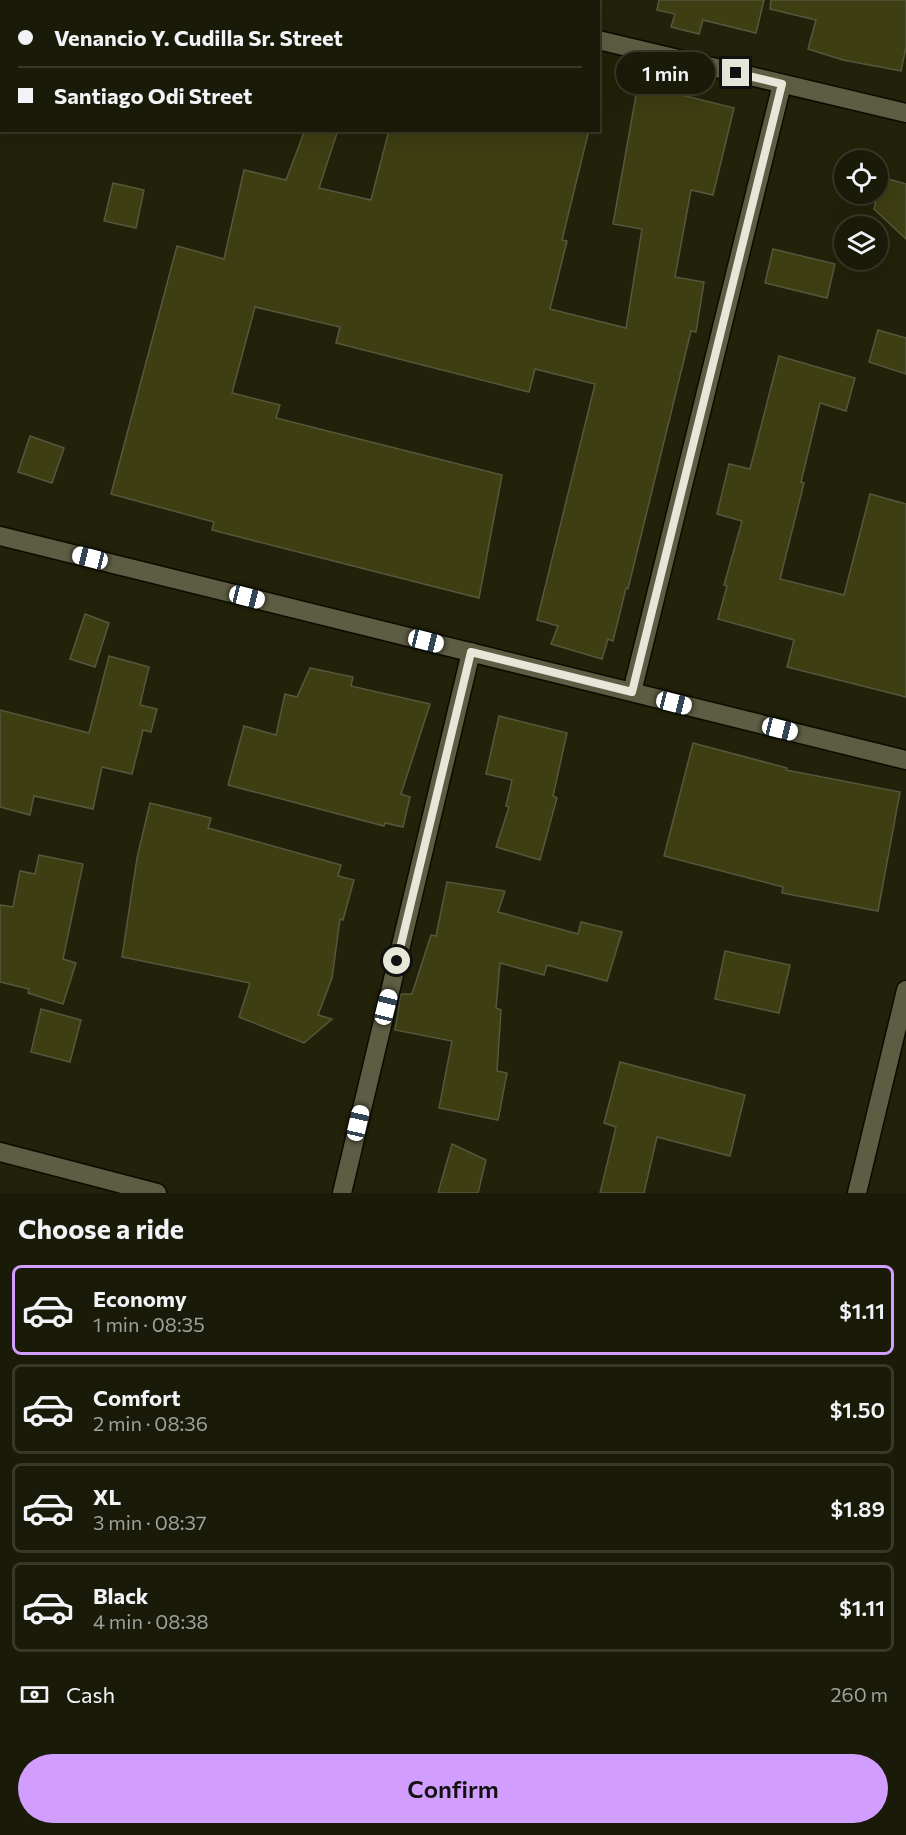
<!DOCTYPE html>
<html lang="en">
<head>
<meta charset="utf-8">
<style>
  :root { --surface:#1a1a08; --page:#272716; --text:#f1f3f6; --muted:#9fa19c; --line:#383829; --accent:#d19dfe }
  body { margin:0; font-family:Commissioner,sans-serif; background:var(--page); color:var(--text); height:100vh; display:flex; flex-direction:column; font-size:22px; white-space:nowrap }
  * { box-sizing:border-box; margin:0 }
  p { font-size:20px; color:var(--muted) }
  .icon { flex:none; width:33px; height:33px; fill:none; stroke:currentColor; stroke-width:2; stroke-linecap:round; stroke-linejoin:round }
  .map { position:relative; height:1193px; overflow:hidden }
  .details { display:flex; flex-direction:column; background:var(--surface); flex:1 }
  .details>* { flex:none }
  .top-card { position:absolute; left:0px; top:0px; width:600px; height:132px; box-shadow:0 6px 24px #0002,0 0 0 2px var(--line); display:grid; align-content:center; height:132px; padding:0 18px; background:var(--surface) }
  .controls { position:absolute; left:834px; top:150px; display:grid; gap:12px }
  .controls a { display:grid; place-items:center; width:54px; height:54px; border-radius:50%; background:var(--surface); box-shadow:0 6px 24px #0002,0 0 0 2px var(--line); font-size:30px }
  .end { position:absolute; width:27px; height:27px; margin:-14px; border:8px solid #e7e7d9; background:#111; box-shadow:0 0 0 3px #111 }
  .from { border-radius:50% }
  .bubble { position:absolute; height:42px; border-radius:21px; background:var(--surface); box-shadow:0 6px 24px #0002,0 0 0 2px var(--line); font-size:20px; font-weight:600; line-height:42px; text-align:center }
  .car { position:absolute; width:18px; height:36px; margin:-18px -9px; border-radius:8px; box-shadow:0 0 4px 2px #0007; background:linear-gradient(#fff 24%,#345 0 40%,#fff 0 76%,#345 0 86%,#fff 0) }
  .top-card b { display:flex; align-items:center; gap:21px; height:57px; font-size:22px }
  .top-card b+b { border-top:2px solid var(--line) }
  .top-card i { width:15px; height:15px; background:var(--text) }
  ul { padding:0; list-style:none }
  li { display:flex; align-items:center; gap:18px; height:90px; margin:0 12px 9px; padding:0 6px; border:3px solid var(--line); border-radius:9px }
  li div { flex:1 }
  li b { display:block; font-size:22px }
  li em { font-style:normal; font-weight:600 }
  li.on { border-color:var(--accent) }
  li>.icon { width:54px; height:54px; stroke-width:1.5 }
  h2 { padding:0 18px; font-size:27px; line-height:72px }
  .pay { display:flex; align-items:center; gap:15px; height:66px; padding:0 18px; font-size:22px }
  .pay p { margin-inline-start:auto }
  .primary-button { display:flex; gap:12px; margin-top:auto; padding:12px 18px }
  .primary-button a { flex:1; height:69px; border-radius:36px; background:var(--accent); color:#111; font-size:24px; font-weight:600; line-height:69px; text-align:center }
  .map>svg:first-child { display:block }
  .building { fill:#3e3e13; stroke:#56573d; stroke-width:1.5 }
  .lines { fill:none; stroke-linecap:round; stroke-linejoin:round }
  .minor-casing { stroke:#0c0b00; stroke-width:21 }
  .minor { stroke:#5d5d44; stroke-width:18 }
  .route { stroke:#e7e7d9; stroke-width:8 }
</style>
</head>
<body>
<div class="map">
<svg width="906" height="1193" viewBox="0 0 906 1193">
  <rect width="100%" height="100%" fill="#22220a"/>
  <g class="building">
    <polygon points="659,0 764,0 756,33 703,20 699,34 671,27 675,14 657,10"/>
    <polygon points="771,0 906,0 906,47 901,71 843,60 808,49 816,20 770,9"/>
    <polygon points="638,84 734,108 713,195 691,190 675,277 704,282 696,332 691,331 628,589 626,588 613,641 608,639 602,659 551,644 558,626 537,620 595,384 535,369 529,392 336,343 340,327 255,307 232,393 280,405 276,418 502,475 479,598 212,530 214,522 111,494 177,246 224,259 244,170 286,180 305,130 338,130 319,188 371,200 389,130 589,130 562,240 567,241 550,309 626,328 642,229 613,224"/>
    <polygon points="881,177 906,184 906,239 874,209"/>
    <polygon points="113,183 144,190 136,228 104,221"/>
    <polygon points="773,249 835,264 827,298 765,283"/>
    <polygon points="878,330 906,338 906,374 869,362"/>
    <polygon points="779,356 855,378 846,411 820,403 801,482 804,483 780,579 844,595 870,494 906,504 906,697 787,667 794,640 718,619 727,586 724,585 742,521 717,514 729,464 750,469"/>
    <polygon points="30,436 64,448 52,483 18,472"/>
    <polygon points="85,614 109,623 95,667 70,659"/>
    <polygon points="109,656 149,667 140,705 157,709 151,732 143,730 132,774 102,767 93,809 34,796 30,815 0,807 0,710 89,733"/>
    <polygon points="310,668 353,677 351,686 430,704 401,794 410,797 403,827 385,823 384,826 228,785 244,726 276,735 285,694 297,697"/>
    <polygon points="499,716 567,733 553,796 557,798 540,860 496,847 509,807 506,806 512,780 486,774"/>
    <polygon points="693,743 787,768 786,770 900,792 878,911 782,893 783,887 664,856"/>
    <polygon points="150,803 211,818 208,828 341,865 338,876 354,880 343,920 340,919 332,978 318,1015 332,1019 304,1043 239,1017 250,983 122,957 137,858"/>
    <polygon points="39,855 83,864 63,959 76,963 63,1004 28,993 29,989 0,982 0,905 13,907 20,871 35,874"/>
    <polygon points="447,882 505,891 498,912 578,934 581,922 622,932 607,981 547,965 544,975 500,963 496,1008 501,1010 497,1071 507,1073 498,1120 439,1108 452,1041 395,1030 401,994 412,994 431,935 436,936"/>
    <polygon points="725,951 790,965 779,1013 715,999"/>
    <polygon points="41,1009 81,1020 70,1062 31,1052"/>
    <polygon points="620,1062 745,1095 730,1156 657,1137 644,1193 600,1193 616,1127 604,1123"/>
    <polygon points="452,1144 486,1160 478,1193 438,1193"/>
  </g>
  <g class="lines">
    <g class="minor-casing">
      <g id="minor">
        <polyline points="428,0 434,2"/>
        <polyline points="598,40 906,113"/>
        <polyline points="0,536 906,760"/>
        <polyline points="632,692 782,84"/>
        <polyline points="0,1152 157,1193"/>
        <polyline points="342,1193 471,652"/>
        <polyline points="857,1193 906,990"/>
      </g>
    </g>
    <use href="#minor" class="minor"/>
  </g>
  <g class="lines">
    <polyline class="route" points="397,961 471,652 632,692 782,84 736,73"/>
  </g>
</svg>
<div class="controls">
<a><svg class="icon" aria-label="locate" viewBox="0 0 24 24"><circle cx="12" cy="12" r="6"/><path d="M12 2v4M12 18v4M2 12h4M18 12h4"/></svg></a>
<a><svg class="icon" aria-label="layers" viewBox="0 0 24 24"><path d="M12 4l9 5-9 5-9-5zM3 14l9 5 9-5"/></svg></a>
</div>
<i class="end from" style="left:397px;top:961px"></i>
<i class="end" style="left:736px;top:73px"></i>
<div class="bubble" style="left:616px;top:52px;width:99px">1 min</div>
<i class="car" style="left:90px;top:558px;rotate:284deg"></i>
<i class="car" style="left:247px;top:597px;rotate:104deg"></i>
<i class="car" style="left:426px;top:641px;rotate:104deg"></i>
<i class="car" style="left:674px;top:703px;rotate:104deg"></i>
<i class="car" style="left:780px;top:729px;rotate:104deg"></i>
<i class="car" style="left:386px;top:1007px;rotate:14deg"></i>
<i class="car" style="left:358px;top:1123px;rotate:13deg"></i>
<div class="top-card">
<b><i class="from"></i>Venancio Y. Cudilla Sr. Street</b>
<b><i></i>Santiago Odi Street</b>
</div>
</div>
<section class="details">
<h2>Choose a ride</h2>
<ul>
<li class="on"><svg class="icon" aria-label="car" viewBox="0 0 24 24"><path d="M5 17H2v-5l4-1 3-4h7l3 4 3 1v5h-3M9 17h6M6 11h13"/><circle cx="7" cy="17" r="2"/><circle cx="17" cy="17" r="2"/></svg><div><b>Economy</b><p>1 min · 08:35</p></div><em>$1.11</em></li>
<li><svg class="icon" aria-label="car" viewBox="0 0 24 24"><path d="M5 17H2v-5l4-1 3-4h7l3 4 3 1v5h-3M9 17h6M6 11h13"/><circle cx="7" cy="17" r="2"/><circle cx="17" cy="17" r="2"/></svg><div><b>Comfort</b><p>2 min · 08:36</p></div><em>$1.50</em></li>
<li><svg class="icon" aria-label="car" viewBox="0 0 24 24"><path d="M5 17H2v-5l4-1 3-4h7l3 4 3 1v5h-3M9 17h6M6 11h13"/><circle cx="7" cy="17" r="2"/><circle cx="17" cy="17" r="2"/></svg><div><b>XL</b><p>3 min · 08:37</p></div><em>$1.89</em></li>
<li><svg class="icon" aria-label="car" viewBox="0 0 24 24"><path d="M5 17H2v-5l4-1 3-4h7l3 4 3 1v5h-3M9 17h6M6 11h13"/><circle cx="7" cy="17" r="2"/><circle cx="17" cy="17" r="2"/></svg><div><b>Black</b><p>4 min · 08:38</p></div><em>$1.11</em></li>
</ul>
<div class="pay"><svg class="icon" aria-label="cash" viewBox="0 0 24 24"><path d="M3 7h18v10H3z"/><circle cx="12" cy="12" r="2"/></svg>Cash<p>260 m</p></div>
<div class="primary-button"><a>Confirm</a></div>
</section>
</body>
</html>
